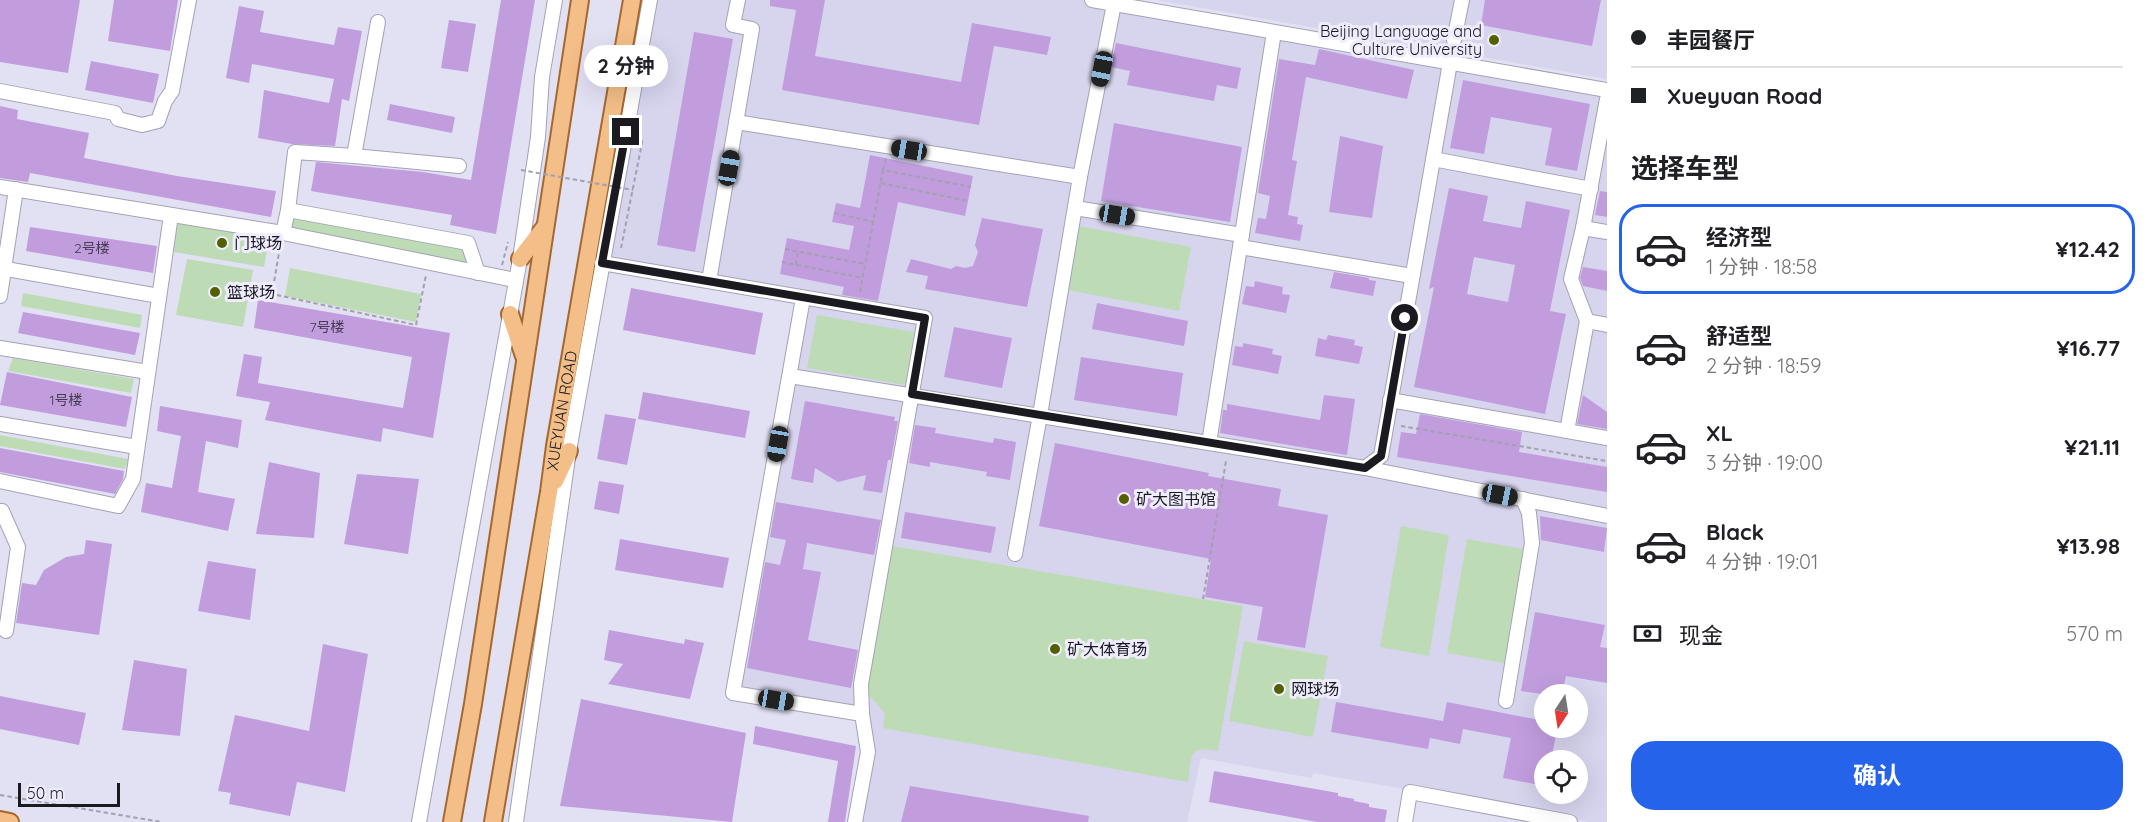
<!DOCTYPE html>
<html lang="zh">
<head>
<meta charset="utf-8">
<style>
  :root { --surface:#fff; --page:#f6f6f6; --text:#202124; --muted:#757577; --line:#e0e0e0; --accent:#2563eb }
  body { margin:0; font-family:Quicksand,"Noto Sans SC",sans-serif; background:var(--page); color:var(--text); height:100vh; display:flex; flex-direction:column; font-size:22px; white-space:nowrap }
  * { box-sizing:border-box; margin:0 }
  p { font-size:20px; color:var(--muted) }
  .icon { flex:none; width:33px; height:33px; fill:none; stroke:currentColor; stroke-width:2; stroke-linecap:round; stroke-linejoin:round }
  .map { position:relative; flex:1; overflow:hidden }
  .side { display:flex; flex-direction:column; background:var(--surface); width:540px }
  .side>* { flex:none }
  .hud { display:grid; align-content:center; height:132px; padding:0 24px; background:var(--surface) }
  .needle { width:39px; rotate:192deg }
  .tools { position:absolute; left:1534px; top:684px; display:grid; gap:12px }
  .tools a { display:grid; place-items:center; width:54px; height:54px; border-radius:50%; background:var(--surface); box-shadow:0 6px 24px #0002; font-size:30px }
  .scale { position:absolute; left:18px; bottom:15px; width:102px; box-sizing:border-box; padding-left:6px; border:3px solid #1b1a21; border-top:0; font-size:16px; line-height:21px; white-space:nowrap; color:#1b1a21; -webkit-text-stroke:4px #efedfd; paint-order:stroke }
  .end { position:absolute; width:27px; height:27px; margin:-14px; border:8px solid #1b1a21; background:#fff; box-shadow:0 0 0 3px #fff }
  .from { border-radius:50% }
  .bubble { position:absolute; height:42px; border-radius:21px; background:var(--surface); box-shadow:0 6px 24px #0002; font-size:20px; font-weight:700; line-height:42px; text-align:center }
  .car { position:absolute; width:18px; height:36px; margin:-18px -9px; border-radius:8px; box-shadow:0 0 4px 2px #0007; background:linear-gradient(#222 24%,#8ab4d8 0 40%,#222 0 76%,#8ab4d8 0 86%,#222 0) }
  .hud b { display:flex; align-items:center; gap:21px; height:57px; font-size:22px }
  .hud b+b { border-top:2px solid var(--line) }
  .hud i { width:15px; height:15px; background:var(--text) }
  ul { padding:0; list-style:none }
  li { display:flex; align-items:center; gap:18px; height:90px; margin:0 12px 9px; padding:0 12px; border:3px solid transparent; border-radius:24px }
  li div { flex:1 }
  li b { display:block; font-size:22px }
  li em { font-style:normal; font-weight:700 }
  li.active { border-color:var(--accent) }
  li>.icon { width:54px; height:54px; stroke-width:1.5 }
  h2 { padding:0 24px; font-size:27px; line-height:72px }
  .pay { display:flex; align-items:center; gap:15px; height:66px; padding:0 24px; font-size:22px }
  .pay p { margin-inline-start:auto }
  .cta { display:flex; gap:12px; margin-top:auto; padding:12px 24px }
  .cta a { flex:1; height:69px; border-radius:24px; background:var(--accent); color:#fff; font-size:24px; font-weight:700; line-height:69px; text-align:center }
  main { display:flex; flex:1; min-height:0 }
  .map>svg:first-child { display:block }
  .built { fill:#d7d4ee; fill-rule:evenodd }
  .green { fill:#bddcb6 }
  .building { fill:#c19dde; fill-rule:evenodd }
  .lines { fill:none; stroke-linecap:round; stroke-linejoin:round }
  .minor-casing { stroke:#a4a2b3; stroke-width:16 }
  .major-casing { stroke:#a36930; stroke-width:20 }
  .path { stroke:#a2a1b0; stroke-width:2; stroke-dasharray:4.5 3; stroke-linecap:butt }
  .minor { stroke:#fff; stroke-width:14 }
  .major { stroke:#f4be88; stroke-width:16 }
  .path-bridge { stroke:#a2a1b0; stroke-width:2; stroke-dasharray:4.5 3; stroke-linecap:butt }
  .route { stroke:#1b1a21; stroke-width:8 }
  .poi-dot { fill:#546000; stroke:#efedfd; stroke-width:2 }
  .labels { text-anchor:middle; dominant-baseline:central; stroke-width:6; stroke-linejoin:round; paint-order:stroke }
  .number-label { font-size:14px; fill:#443b50 }
  .poi-label { font-size:16px; fill:#1b1a21; stroke:#efedfd; text-anchor:start }
  .street-label { font-size:16px; fill:#1b1a21; stroke:#efedfd }
</style>
</head>
<body>
<main>
<div class="map">
<svg width="1607" height="822" viewBox="0 0 1607 822">
  <rect width="100%" height="100%" fill="#e2e0f3"/>
  <g class="built">
    <path d="M650 0H1095L1607 90V822H1589L1313 773 1312 778 1201 758 1187 822H858L868 752 862 714 733 693 803 298 602 263ZM1545 694H1578V728H1545ZM1545 760H1578V794H1545Z"/>
    <polygon points="1156,0 1607,0 1607,79"/>
  </g>
  <g class="green">
    <polygon points="291,212 470,249 467,267 288,232"/>
    <polygon points="178,220 270,234 264,267 174,252"/>
    <polygon points="1079,226 1191,247 1179,311 1067,290"/>
    <polygon points="187,259 253,270 243,327 176,315"/>
    <polygon points="290,268 421,294 416,322 285,296"/>
    <polygon points="23,293 142,315 140,328 21,306"/>
    <polygon points="817,315 914,332 905,385 807,368"/>
    <polygon points="13,358 134,379 131,393 8,371"/>
    <polygon points="0,435 128,459 125,469 0,446"/>
    <polygon points="1401,526 1449,535 1429,656 1380,647"/>
    <polygon points="1467,539 1529,550 1509,664 1447,653"/>
    <path d="M893 546 1243 606 1218 751C1187 745 1192 756 1188 782L883 728 885 713 866 692Z"/>
    <polygon points="1244,641 1328,656 1313,737 1229,721"/>
  </g>
  <g class="building">
    <polygon points="0,0 80,0 68,73 0,62"/>
    <polygon points="114,0 178,0 170,51 108,41"/>
    <polygon points="501,0 535,0 496,234 450,225 452,215 311,191 316,162 423,172 471,180"/>
    <polygon points="770,0 825,0 815,56 961,82 972,23 1051,37 1047,55 994,46 979,125 782,90 796,10 770,6"/>
    <polygon points="1485,0 1601,0 1592,46 1481,25"/>
    <polygon points="239,6 264,11 260,32 334,45 338,27 362,31 349,101 342,99 335,146 292,144 258,138 264,90 329,103 334,79 252,64 249,83 226,78"/>
    <polygon points="449,20 476,24 468,72 441,68"/>
    <polygon points="694,32 733,39 695,252 657,245"/>
    <polygon points="1116,43 1241,68 1237,89 1217,85 1214,101 1127,85 1130,71 1111,67"/>
    <polygon points="1319,49 1414,70 1407,99 1306,77 1292,160 1297,161 1288,215 1298,217 1297,224 1303,225 1300,241 1255,233 1258,218 1266,219 1270,196 1258,193 1279,59 1315,65"/>
    <polygon points="91,61 159,74 153,103 85,90"/>
    <polygon points="1463,80 1590,104 1577,171 1545,165 1552,128 1491,117 1484,154 1450,148"/>
    <polygon points="390,104 455,117 452,133 387,120"/>
    <polygon points="0,106 18,110 17,119 89,133 84,158 177,176 276,191 271,217 30,173 28,182 0,178"/>
    <polygon points="1114,123 1242,147 1230,222 1101,201"/>
    <polygon points="1340,136 1383,146 1372,218 1329,212"/>
    <polygon points="870,155 973,176 965,216 898,202 878,301 842,295 844,287 780,274 787,238 849,250 854,226 832,222 836,203 860,208"/>
    <path d="M1449 188 1488 196 1483 221 1521 228 1526 201 1570 210 1550 311 1566 314 1545 414 1414 387 1434 287 1429 289ZM1474 257 1515 265 1508 302 1467 294Z"/>
    <polygon points="1600,191 1607,192 1607,217 1595,215"/>
    <polygon points="982,218 1043,229 1027,307 925,289 928,276 906,272 911,259 951,269 956,266 965,268 973,266 978,252 975,245"/>
    <polygon points="30,227 157,246 153,273 26,251"/>
    <polygon points="1583,267 1607,271 1607,291 1583,286 1580,278"/>
    <polygon points="1334,272 1369,278 1369,280 1376,281 1373,296 1330,288"/>
    <polygon points="1255,281 1283,287 1282,294 1290,295 1286,313 1242,304 1246,286 1254,287"/>
    <polygon points="631,288 763,313 755,355 623,330"/>
    <polygon points="258,300 450,333 433,438 383,428 381,442 265,420 270,402 236,396 244,354 262,357 258,383 403,408 412,357 254,328"/>
    <polygon points="1097,303 1188,321 1184,346 1092,329"/>
    <polygon points="23,312 140,333 135,355 18,333"/>
    <polygon points="954,327 1012,338 1002,388 944,377"/>
    <polygon points="1328,335 1355,340 1354,345 1363,347 1359,364 1315,356 1318,338 1326,340"/>
    <polygon points="1243,343 1273,349 1272,354 1282,356 1278,374 1232,365 1235,346 1243,347"/>
    <polygon points="1081,357 1183,373 1177,416 1074,400"/>
    <polygon points="7,372 132,397 126,427 0,405"/>
    <polygon points="643,392 750,411 745,438 638,419"/>
    <polygon points="1324,395 1355,399 1347,455 1220,433 1223,410 1227,410 1227,404 1320,420"/>
    <polygon points="1583,395 1607,412 1607,429 1577,424"/>
    <polygon points="805,401 895,417 894,421 898,421 891,460 888,460 882,493 863,490 866,475 838,482 815,468 813,483 791,479"/>
    <polygon points="160,406 242,420 238,448 206,441 198,492 235,499 228,531 141,512 146,483 172,488 181,436 157,431"/>
    <polygon points="605,414 636,419 627,465 597,459"/>
    <polygon points="1420,414 1522,432 1519,452 1607,467 1607,492 1397,457 1401,432 1416,434"/>
    <polygon points="915,425 936,428 935,433 993,443 994,438 1016,442 1010,480 986,476 987,472 930,462 930,467 909,463"/>
    <polygon points="1055,443 1209,473 1208,476 1281,489 1278,506 1328,515 1305,648 1257,640 1263,607 1205,597 1211,559 1039,526"/>
    <polygon points="0,448 124,471 123,479 115,494 0,472"/>
    <polygon points="269,462 320,473 314,538 256,534"/>
    <polygon points="357,474 419,479 408,554 344,544"/>
    <polygon points="599,481 624,485 619,514 594,509"/>
    <polygon points="776,502 881,520 874,555 807,543 803,569 821,572 808,640 858,650 851,688 747,668 765,562 780,565 786,540 770,537"/>
    <polygon points="905,512 996,527 991,553 901,538"/>
    <polygon points="1540,516 1607,528 1604,552 1541,540"/>
    <polygon points="620,539 729,558 723,588 615,570"/>
    <polygon points="86,540 112,544 99,635 16,623 22,583 36,585 44,570 66,557 84,554"/>
    <polygon points="208,561 256,569 250,620 198,611"/>
    <polygon points="1535,612 1605,625 1600,647 1607,648 1607,683 1566,676 1562,694 1542,694 1521,691"/>
    <polygon points="609,630 684,644 685,639 704,643 690,699 608,684 623,664 604,660"/>
    <polygon points="323,644 368,654 345,792 297,782 290,816 229,804 231,793 218,791 235,715 309,731"/>
    <polygon points="134,660 187,669 180,736 122,730"/>
    <polygon points="0,696 86,713 79,745 0,729"/>
    <polygon points="581,699 746,733 732,822 560,806"/>
    <polygon points="1336,702 1443,721 1447,702 1544,721 1543,728 1557,730 1551,760 1545,760 1545,786 1503,778 1511,738 1463,729 1460,744 1430,738 1428,749 1331,732"/>
    <polygon points="755,726 856,746 845,822 828,822 838,761 753,744"/>
    <polygon points="1214,771 1338,793 1338,796 1354,799 1354,801 1369,804 1369,807 1387,810 1385,822 1317,822 1209,802"/>
    <polygon points="910,786 1089,816 1088,822 901,822"/>
  </g>
  <g class="lines">
    <g class="minor-casing">
      <g id="minor">
        <polyline points="1092,0 1607,90"/>
        <polyline points="1454,40 1462,0"/>
        <polyline points="0,91 115,113 118,119 142,125 158,121 165,101 172,91 189,0"/>
        <polyline points="736,122 1080,177"/>
        <polyline points="354,156 459,166"/>
        <polyline points="1433,159 1591,189"/>
        <polyline points="0,187 283,233 515,280"/>
        <polyline points="1075,208 1242,235"/>
        <polyline points="288,210 295,152 354,156 378,22"/>
        <polyline points="1583,228 1607,232"/>
        <polyline points="283,233 288,210 468,243 478,273"/>
        <polyline points="1240,247 1412,276"/>
        <polyline points="602,263 925,318 861,684 862,714 868,752 855,822"/>
        <polyline points="0,268 159,296"/>
        <polyline points="709,281 752,29 733,25 738,0"/>
        <polyline points="0,296 16,189"/>
        <polyline points="803,298 733,693 862,714"/>
        <polyline points="1587,321 1607,325"/>
        <polyline points="0,348 148,372"/>
        <polyline points="790,376 1365,468 1381,456 1450,63"/>
        <polyline points="1390,400 1607,438"/>
        <polyline points="0,424 137,447"/>
        <polyline points="1567,431 1587,321 1571,279 1583,228 1607,99"/>
        <polyline points="1209,443 1274,32"/>
        <polyline points="1365,468 1607,516"/>
        <polyline points="0,481 118,506 133,479 171,215"/>
        <polyline points="0,511 2,511 18,547 6,631"/>
        <polyline points="1015,554 1040,415 1080,177 1114,4"/>
        <polyline points="1506,701 1532,543 1529,513 1523,499"/>
        <polyline points="419,822 520,259 538,137 542,77 555,0"/>
        <polyline points="516,822 569,451 650,0"/>
        <polyline points="1405,822 1410,792 1570,822"/>
      </g>
    </g>
    <g class="major-casing">
      <g id="major">
        <polyline points="520,259 544,228"/>
        <polyline points="510,314 524,356"/>
        <polyline points="555,481 569,451"/>
        <polyline points="0,820 10,822"/>
        <polyline points="452,822 473,704 580,0"/>
        <path id="s1" d="M493 822 549 492 555 446 632 0"/>
      </g>
    </g>
    <g class="path">
      <polyline points="883,170 886,158"/>
      <polyline points="881,183 968,201"/>
      <polyline points="834,213 874,222"/>
      <polyline points="280,247 272,294 416,325 426,275"/>
      <polyline points="621,248 643,138"/>
      <polyline points="785,249 865,264"/>
      <polyline points="782,262 863,278"/>
      <polyline points="502,265 508,242"/>
      <polyline points="796,265 798,251"/>
      <polyline points="860,292 883,170 971,187"/>
      <polyline points="1401,426 1607,461"/>
      <polyline points="1203,599 1226,461"/>
      <polyline points="0,795 162,822"/>
    </g>
    <use href="#minor" class="minor"/>
    <use href="#major" class="major"/>
    <polyline class="path-bridge" points="521,170 633,190"/>
  </g>
  <g class="lines">
    <polyline class="route" points="626,132 602,263 925,318 912,394 1365,468 1381,456 1405,318"/>
  </g>
  <g class="poi-dot">
    <circle cx="1494" cy="40" r="6"/>
    <circle cx="222" cy="243" r="6"/>
    <circle cx="215" cy="292" r="6"/>
    <circle cx="1124" cy="499" r="6"/>
    <circle cx="1055" cy="649" r="6"/>
    <circle cx="1279" cy="689" r="6"/>
  </g>
  <g class="labels">
    <g class="number-label">
      <text x="92" y="248">2号楼</text>
      <text x="327" y="327">7号楼</text>
      <text x="66" y="400">1号楼</text>
    </g>
    <g class="poi-label">
      <text x="1482" y="31" text-anchor="end">Beijing Language and<tspan x="1482" dy="18">Culture University</tspan></text>
      <text x="234" y="243">门球场</text>
      <text x="227" y="292">篮球场</text>
      <text x="1136" y="499">矿大图书馆</text>
      <text x="1067" y="649">矿大体育场</text>
      <text x="1291" y="689">网球场</text>
    </g>
    <g class="street-label">
      <text stroke="none"><textPath href="#s1" startOffset="417">XUEYUAN ROAD</textPath></text>
    </g>
  </g>
</svg>
<div class="tools">
<a><svg class="needle" viewBox="-14 -14 28 28"><path d="M0-13l5 13h-10z" fill="#e53935"/><path d="M0 13l5-13h-10z" fill="#757577"/></svg></a>
<a><svg class="icon" aria-label="locate" viewBox="0 0 24 24"><circle cx="12" cy="12" r="6"/><path d="M12 2v4M12 18v4M2 12h4M18 12h4"/></svg></a>
</div>
<div class="scale">50 m</div>
<i class="end from" style="left:1405px;top:318px"></i>
<i class="end" style="left:626px;top:132px"></i>
<div class="bubble" style="left:584px;top:45px;width:84px">2 分钟</div>
<i class="car" style="left:1102px;top:69px;rotate:191deg"></i>
<i class="car" style="left:909px;top:150px;rotate:279deg"></i>
<i class="car" style="left:729px;top:168px;rotate:10deg"></i>
<i class="car" style="left:1117px;top:215px;rotate:99deg"></i>
<i class="car" style="left:778px;top:444px;rotate:190deg"></i>
<i class="car" style="left:1500px;top:495px;rotate:101deg"></i>
<i class="car" style="left:776px;top:700px;rotate:99deg"></i>
</div>
<section class="side">
<div class="hud">
<b><i class="from"></i>丰园餐厅</b>
<b><i></i>Xueyuan Road</b>
</div>
<h2>选择车型</h2>
<ul>
<li class="active"><svg class="icon" aria-label="car" viewBox="0 0 24 24"><path d="M5 17H2v-5l4-1 3-4h7l3 4 3 1v5h-3M9 17h6M6 11h13"/><circle cx="7" cy="17" r="2"/><circle cx="17" cy="17" r="2"/></svg><div><b>经济型</b><p>1 分钟 · 18:58</p></div><em>¥12.42</em></li>
<li><svg class="icon" aria-label="car" viewBox="0 0 24 24"><path d="M5 17H2v-5l4-1 3-4h7l3 4 3 1v5h-3M9 17h6M6 11h13"/><circle cx="7" cy="17" r="2"/><circle cx="17" cy="17" r="2"/></svg><div><b>舒适型</b><p>2 分钟 · 18:59</p></div><em>¥16.77</em></li>
<li><svg class="icon" aria-label="car" viewBox="0 0 24 24"><path d="M5 17H2v-5l4-1 3-4h7l3 4 3 1v5h-3M9 17h6M6 11h13"/><circle cx="7" cy="17" r="2"/><circle cx="17" cy="17" r="2"/></svg><div><b>XL</b><p>3 分钟 · 19:00</p></div><em>¥21.11</em></li>
<li><svg class="icon" aria-label="car" viewBox="0 0 24 24"><path d="M5 17H2v-5l4-1 3-4h7l3 4 3 1v5h-3M9 17h6M6 11h13"/><circle cx="7" cy="17" r="2"/><circle cx="17" cy="17" r="2"/></svg><div><b>Black</b><p>4 分钟 · 19:01</p></div><em>¥13.98</em></li>
</ul>
<div class="pay"><svg class="icon" aria-label="cash" viewBox="0 0 24 24"><path d="M3 7h18v10H3z"/><circle cx="12" cy="12" r="2"/></svg>现金<p>570 m</p></div>
<div class="cta"><a>确认</a></div>
</section>
</main>
</body>
</html>
